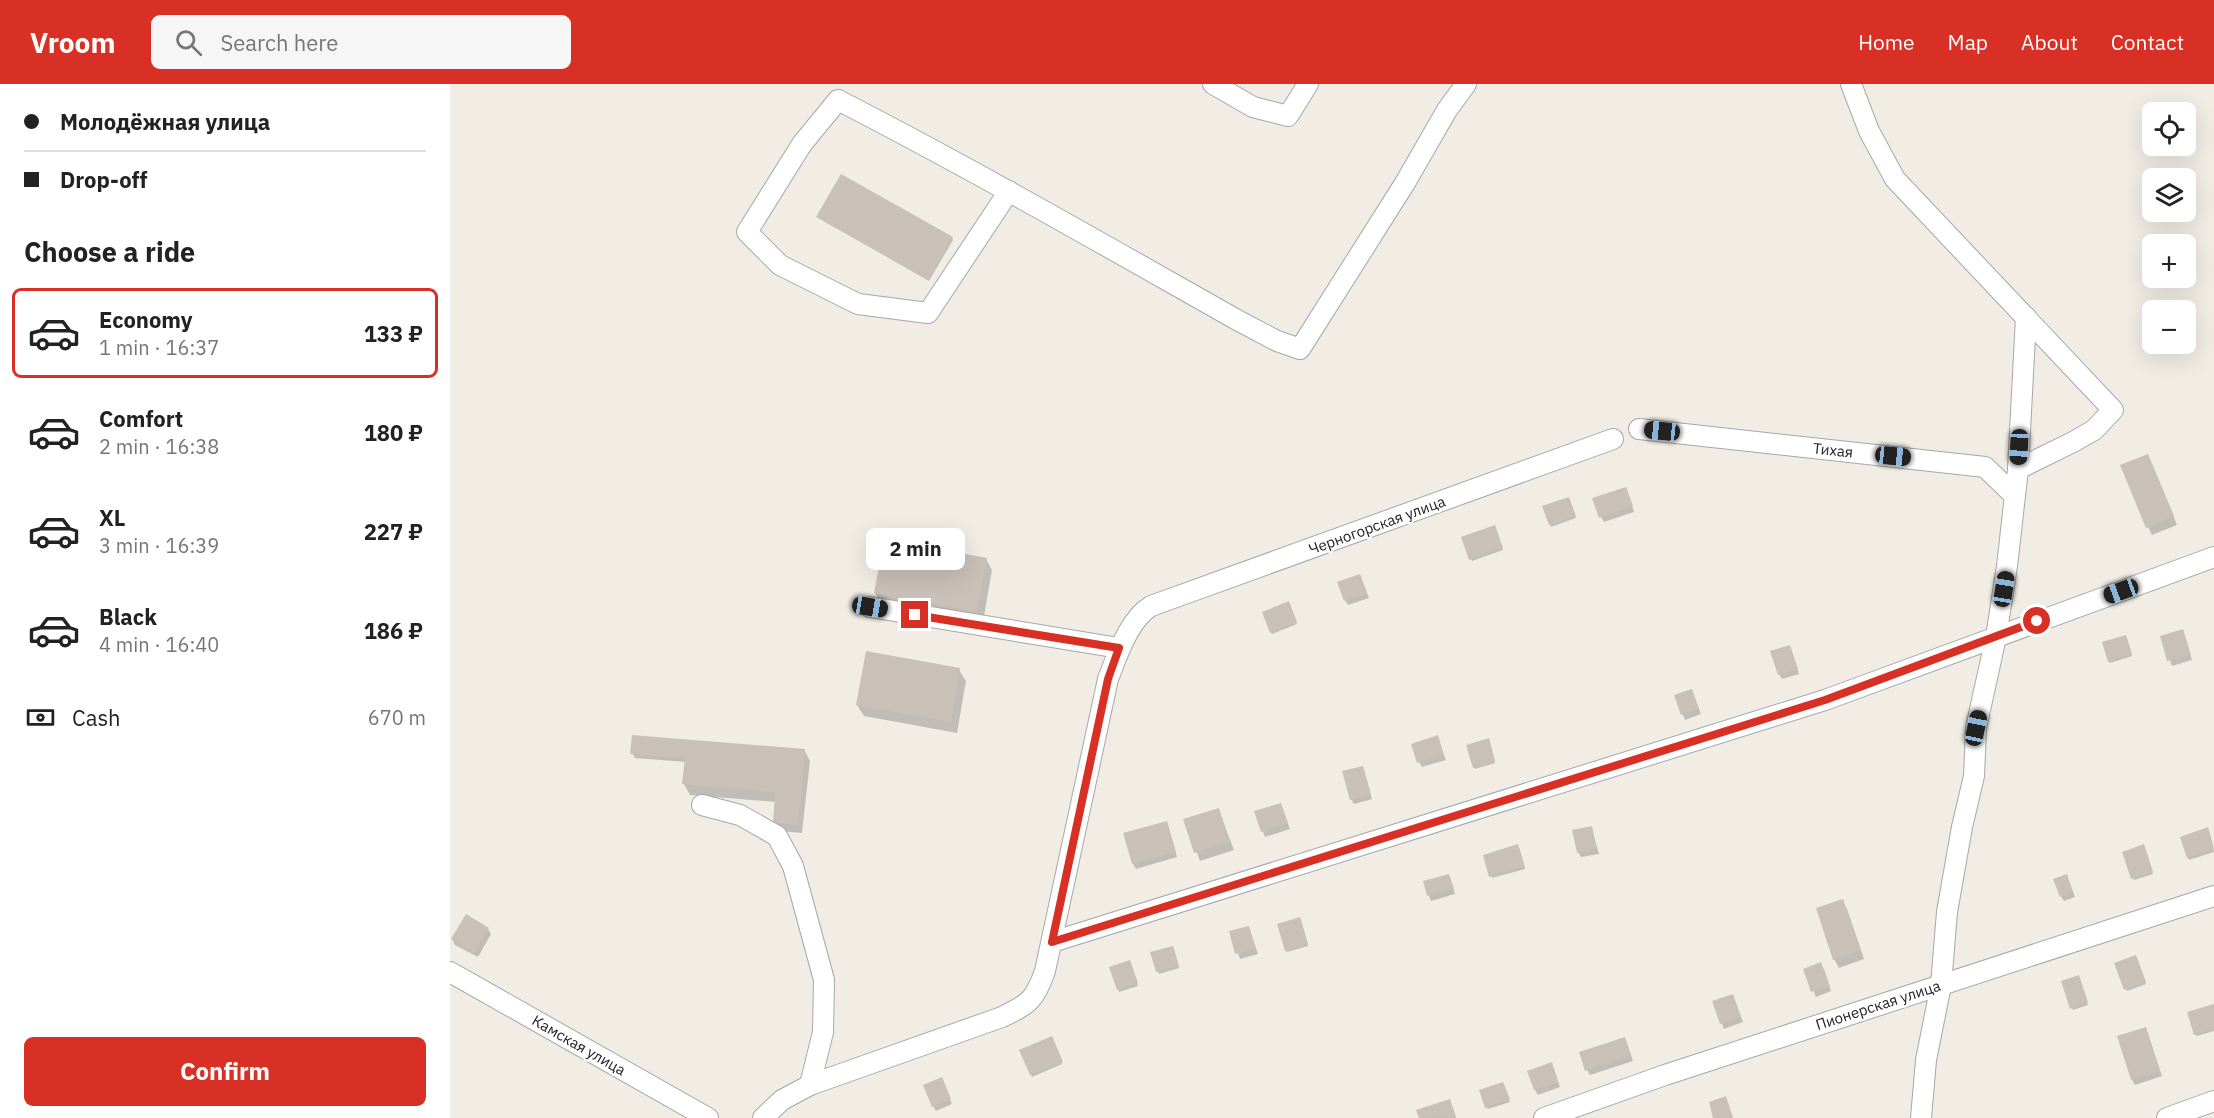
<!DOCTYPE html>
<html lang="en">
<head>
<meta charset="utf-8">
<style>
  :root { --surface:#fff; --page:#f6f6f6; --text:#222; --muted:#767676; --line:#e0e0e0; --accent:#d93025 }
  body { margin:0; font-family:"IBM Plex Sans",sans-serif; background:var(--page); color:var(--text); height:100vh; display:flex; flex-direction:column; font-size:22px; white-space:nowrap }
  * { box-sizing:border-box; margin:0 }
  p { font-size:20px; color:var(--muted) }
  .icon { flex:none; width:33px; height:33px; fill:none; stroke:currentColor; stroke-width:2; stroke-linecap:round; stroke-linejoin:round }
  .map { position:relative; flex:1; overflow:hidden }
  .details { display:flex; flex-direction:column; background:var(--surface); width:450px }
  .details>* { flex:none }
  .guide { display:grid; align-content:center; height:132px; padding:0 24px; background:var(--surface) }
  .tools { position:absolute; left:1692px; top:18px; display:grid; gap:12px }
  .tools a { display:grid; place-items:center; width:54px; height:54px; border-radius:9px; background:var(--surface); box-shadow:0 6px 24px #0002; font-size:30px }
  .end { position:absolute; width:27px; height:27px; margin:-14px; border:8px solid #d93025; background:#fff; box-shadow:0 0 0 3px #fff }
  .from { border-radius:50% }
  .bubble { position:absolute; height:42px; border-radius:9px; background:var(--surface); box-shadow:0 6px 24px #0002; font-size:20px; font-weight:800; line-height:42px; text-align:center }
  .car { position:absolute; width:18px; height:36px; margin:-18px -9px; border-radius:8px; box-shadow:0 0 4px 2px #0007; background:linear-gradient(#222 24%,#8ab4d8 0 40%,#222 0 76%,#8ab4d8 0 86%,#222 0) }
  .guide b { display:flex; align-items:center; gap:21px; height:57px; font-size:22px }
  .guide b+b { border-top:2px solid var(--line) }
  .guide i { width:15px; height:15px; background:var(--text) }
  ul { padding:0; list-style:none }
  li { display:flex; align-items:center; gap:18px; height:90px; margin:0 12px 9px; padding:0 12px; border:3px solid transparent; border-radius:9px }
  li div { flex:1 }
  li b { display:block; font-size:22px }
  li em { font-style:normal; font-weight:800 }
  li.on { border-color:var(--accent) }
  li>.icon { width:54px; height:54px; stroke-width:1.5 }
  h2 { padding:0 24px; font-size:27px; line-height:72px }
  .pay { display:flex; align-items:center; gap:15px; height:66px; padding:0 24px; font-size:22px }
  .pay p { margin-inline-start:auto }
  .button { display:flex; gap:12px; margin-top:auto; padding:12px 24px }
  .button a { flex:1; height:69px; border-radius:9px; background:var(--accent); color:#fff; font-size:24px; font-weight:800; line-height:69px; text-align:center }
  header { display:flex; align-items:center; gap:36px; box-sizing:border-box; height:84px; padding:0 30px; background:var(--accent); color:#fff }
  header strong { font-size:28px }
  nav { display:flex; gap:33px; margin-inline-start:auto; font-size:21px }
  .search { width:420px; height:54px; background:var(--page); display:flex; align-items:center; gap:15px; box-sizing:border-box; padding:0 21px; border-radius:9px; color:var(--muted); font-size:22px }
  main { display:flex; flex:1; min-height:0 }
  .map>svg:first-child { display:block }
  .shadow { fill:#0003 }
  .building { fill:#c9c0b8 }
  .lines { fill:none; stroke-linecap:round; stroke-linejoin:round }
  .minor-casing { stroke:#a7a7a7; stroke-width:22 }
  .minor { stroke:#fff; stroke-width:20 }
  .route { stroke:#d93025; stroke-width:8 }
  .labels { text-anchor:middle; dominant-baseline:central; stroke-width:4.5; stroke-linejoin:round; paint-order:stroke }
  .street-label { font-size:15px; fill:#202020; stroke:#fff }
</style>
</head>
<body>
<header>
<strong>Vroom</strong>
<div class="search"><svg class="icon" aria-label="search" viewBox="0 0 24 24"><circle cx="10" cy="10" r="6"/><path d="M15 15l6 6"/></svg>Search here</div>
<nav><a>Home</a><a>Map</a><a>About</a><a>Contact</a></nav>
</header>
<main>
<section class="details">
<div class="guide">
<b><i class="from"></i>Молодёжная улица</b>
<b><i></i>Drop-off</b>
</div>
<h2>Choose a ride</h2>
<ul>
<li class="on"><svg class="icon" aria-label="car" viewBox="0 0 24 24"><path d="M5 17H2v-5l4-1 3-4h7l3 4 3 1v5h-3M9 17h6M6 11h13"/><circle cx="7" cy="17" r="2"/><circle cx="17" cy="17" r="2"/></svg><div><b>Economy</b><p>1 min · 16:37</p></div><em>133 ₽</em></li>
<li><svg class="icon" aria-label="car" viewBox="0 0 24 24"><path d="M5 17H2v-5l4-1 3-4h7l3 4 3 1v5h-3M9 17h6M6 11h13"/><circle cx="7" cy="17" r="2"/><circle cx="17" cy="17" r="2"/></svg><div><b>Comfort</b><p>2 min · 16:38</p></div><em>180 ₽</em></li>
<li><svg class="icon" aria-label="car" viewBox="0 0 24 24"><path d="M5 17H2v-5l4-1 3-4h7l3 4 3 1v5h-3M9 17h6M6 11h13"/><circle cx="7" cy="17" r="2"/><circle cx="17" cy="17" r="2"/></svg><div><b>XL</b><p>3 min · 16:39</p></div><em>227 ₽</em></li>
<li><svg class="icon" aria-label="car" viewBox="0 0 24 24"><path d="M5 17H2v-5l4-1 3-4h7l3 4 3 1v5h-3M9 17h6M6 11h13"/><circle cx="7" cy="17" r="2"/><circle cx="17" cy="17" r="2"/></svg><div><b>Black</b><p>4 min · 16:40</p></div><em>186 ₽</em></li>
</ul>
<div class="pay"><svg class="icon" aria-label="cash" viewBox="0 0 24 24"><path d="M3 7h18v10H3z"/><circle cx="12" cy="12" r="2"/></svg>Cash<p>670 m</p></div>
<div class="button"><a>Confirm</a></div>
</section>
<div class="map">
<svg width="1764" height="1034" viewBox="0 0 1764 1034">
  <rect width="100%" height="100%" fill="#f1ede5"/>
  <g class="shadow">
    <polygon points="368,133 502,154 503,156 479,197"/>
    <polygon points="1702,380 1727,441 1702,451 1698,443"/>
    <polygon points="1178,409 1184,428 1154,438 1151,433"/>
    <polygon points="1119,417 1126,434 1101,443 1094,423"/>
    <polygon points="1045,445 1053,466 1022,477 1021,475"/>
    <polygon points="536,475 542,486 533,538 432,520 425,509"/>
    <polygon points="910,491 919,514 898,521 895,516"/>
    <polygon points="840,521 847,540 822,550 821,548"/>
    <polygon points="1733,547 1742,576 1722,582 1712,553"/>
    <polygon points="1677,554 1682,572 1660,579 1659,577"/>
    <polygon points="1339,563 1349,590 1332,595 1329,590"/>
    <polygon points="509,586 516,597 507,649 414,632 407,621"/>
    <polygon points="1226,612 1244,612 1251,630 1235,636"/>
    <polygon points="987,653 996,676 972,683 969,678"/>
    <polygon points="1039,658 1045,679 1025,685 1024,683"/>
    <polygon points="354,666 360,677 352,749 329,747 324,738 326,718 240,711 234,700 236,678 185,674 182,669"/>
    <polygon points="912,683 922,715 904,720 901,715"/>
    <polygon points="830,720 840,745 815,753 806,728"/>
    <polygon points="768,725 784,766 750,777 735,736"/>
    <polygon points="716,738 727,773 686,785 683,780"/>
    <polygon points="1141,743 1149,770 1131,773 1128,768"/>
    <polygon points="1759,747 1764,768 1739,776 1732,754"/>
    <polygon points="1069,764 1075,785 1042,794 1041,792"/>
    <polygon points="1694,764 1703,790 1684,796 1674,769"/>
    <polygon points="999,791 1005,810 981,817 974,798"/>
    <polygon points="1619,797 1625,813 1614,817 1611,812"/>
    <polygon points="1392,817 1397,825 1414,875 1389,884 1384,875"/>
    <polygon points="851,836 858,862 837,868 836,866"/>
    <polygon points="799,844 808,870 790,875 781,848"/>
    <polygon points="38,845 41,850 28,873 5,861 2,855"/>
    <polygon points="724,865 729,884 709,890 702,869"/>
    <polygon points="1687,875 1696,900 1677,907 1666,880"/>
    <polygon points="680,880 688,902 669,908 661,884"/>
    <polygon points="1374,885 1381,907 1366,913 1355,886"/>
    <polygon points="1629,895 1638,921 1623,926 1622,924"/>
    <polygon points="1285,917 1293,938 1274,945 1264,918"/>
    <polygon points="1764,922 1764,947 1747,952 1745,950"/>
    <polygon points="1698,950 1712,992 1685,1001 1682,996"/>
    <polygon points="601,954 612,980 582,993 571,967"/>
    <polygon points="1177,960 1183,977 1140,991 1137,986"/>
    <polygon points="1104,985 1110,1003 1088,1011 1085,1006"/>
    <polygon points="494,1000 502,1020 486,1027 483,1022"/>
    <polygon points="1054,1001 1060,1018 1038,1025 1036,1023"/>
    <polygon points="1002,1022 1006,1034 970,1034 968,1027"/>
  </g>
  <g class="building">
    <polygon points="391,90 503,153 478,196 366,133"/>
    <polygon points="1698,370 1724,432 1696,444 1670,381"/>
    <polygon points="1176,403 1183,422 1149,434 1142,414"/>
    <polygon points="1119,413 1126,432 1099,441 1092,422"/>
    <polygon points="1045,441 1053,464 1019,476 1011,453"/>
    <polygon points="434,455 537,474 527,528 424,509"/>
    <polygon points="910,490 917,509 894,517 887,498"/>
    <polygon points="839,517 847,538 820,549 812,528"/>
    <polygon points="1733,545 1741,571 1717,577 1710,552"/>
    <polygon points="1676,551 1682,570 1658,578 1652,558"/>
    <polygon points="1340,561 1348,585 1328,591 1320,567"/>
    <polygon points="416,567 510,584 501,638 406,621"/>
    <polygon points="1242,605 1249,625 1231,631 1224,611"/>
    <polygon points="182,651 355,665 348,741 323,739 325,708 232,700 235,674 180,670"/>
    <polygon points="988,651 994,671 967,679 961,660"/>
    <polygon points="1039,654 1045,677 1023,684 1016,661"/>
    <polygon points="913,682 921,710 900,716 892,687"/>
    <polygon points="831,719 838,739 811,748 804,727"/>
    <polygon points="769,724 780,758 744,769 733,735"/>
    <polygon points="717,737 726,768 682,780 673,749"/>
    <polygon points="1142,742 1147,765 1127,769 1122,746"/>
    <polygon points="1758,743 1764,765 1737,774 1730,753"/>
    <polygon points="1068,760 1075,783 1039,793 1033,771"/>
    <polygon points="1694,760 1703,788 1681,795 1672,768"/>
    <polygon points="999,790 1004,805 977,812 973,797"/>
    <polygon points="1617,790 1623,808 1610,813 1603,795"/>
    <polygon points="1393,815 1410,867 1383,876 1366,824"/>
    <polygon points="16,830 39,844 24,869 1,855"/>
    <polygon points="850,833 858,860 835,867 827,840"/>
    <polygon points="799,842 806,865 785,870 779,847"/>
    <polygon points="723,862 729,882 706,888 700,868"/>
    <polygon points="1686,871 1696,898 1674,906 1664,879"/>
    <polygon points="680,876 688,899 667,906 659,883"/>
    <polygon points="1371,878 1380,902 1361,908 1353,885"/>
    <polygon points="1629,891 1638,918 1620,925 1611,897"/>
    <polygon points="1283,910 1291,933 1270,940 1262,917"/>
    <polygon points="1764,920 1764,945 1744,951 1737,928"/>
    <polygon points="1696,943 1710,987 1681,996 1667,952"/>
    <polygon points="602,952 613,978 580,991 569,966"/>
    <polygon points="1175,953 1181,971 1135,987 1129,968"/>
    <polygon points="1102,978 1108,998 1084,1006 1077,987"/>
    <polygon points="492,993 501,1015 482,1023 473,1001"/>
    <polygon points="1053,998 1060,1015 1035,1024 1029,1006"/>
    <polygon points="1276,1012 1283,1034 1263,1034 1259,1018"/>
    <polygon points="1000,1015 1006,1033 969,1034 966,1026"/>
  </g>
  <g class="lines">
    <g class="minor-casing">
      <g id="minor">
        <polyline points="763,0 803,23 838,32 858,0"/>
        <polyline points="1401,0 1419,47 1445,95 1663,326 1644,346 1623,358 1568,385"/>
        <path d="M559 107 478 229 408 220 330 181 297 148 352 60 388 16C524 86 656 162 789 237L827 257 850 265 955 99 997 26 1016 0"/>
        <polyline points="1189,345 1535,383 1565,412"/>
        <polyline points="420,523 669,564"/>
        <polyline points="252,721 290,731 327,752 343,782 374,896 373,948 360,1001"/>
        <polyline points="602,858 1375,616 1764,473"/>
        <polyline points="0,888 258,1034"/>
        <path d="M313 1034 332 1016 360 1001 552 933C579 920 585 916 595 887L658 595C667 572 679 535 701 522L1163 355"/>
        <polyline points="1094,1034 1215,991 1764,812"/>
        <polyline points="1471,1034 1476,976 1491,901 1497,828 1512,743 1524,692 1526,644 1546,553 1557,482 1568,385 1576,233"/>
        <polyline points="1717,1034 1764,1017"/>
      </g>
    </g>
    <use href="#minor" class="minor"/>
  </g>
  <g class="lines">
    <polyline class="route" points="465,531 669,564 658,595 602,858 1375,616 1587,537"/>
  </g>
  <g class="labels">
    <g class="street-label">
      <text transform="translate(1383 366) rotate(6)">Тихая</text>
      <text transform="translate(927 441) rotate(-20)">Черногорская улица</text>
      <text transform="translate(1428 921) rotate(-18)">Пионерская улица</text>
      <text transform="translate(129 961) rotate(30)">Камская улица</text>
    </g>
  </g>
</svg>
<div class="tools">
<a><svg class="icon" aria-label="locate" viewBox="0 0 24 24"><circle cx="12" cy="12" r="6"/><path d="M12 2v4M12 18v4M2 12h4M18 12h4"/></svg></a>
<a><svg class="icon" aria-label="layers" viewBox="0 0 24 24"><path d="M12 4l9 5-9 5-9-5zM3 14l9 5 9-5"/></svg></a>
<a>+</a>
<a>−</a>
</div>
<i class="end from" style="left:1587px;top:537px"></i>
<i class="end" style="left:465px;top:531px"></i>
<div class="bubble" style="left:416px;top:444px;width:99px">2 min</div>
<i class="car" style="left:1212px;top:347px;rotate:276deg"></i>
<i class="car" style="left:1569px;top:363px;rotate:183deg"></i>
<i class="car" style="left:1443px;top:372px;rotate:96deg"></i>
<i class="car" style="left:1554px;top:505px;rotate:9deg"></i>
<i class="car" style="left:1671px;top:507px;rotate:250deg"></i>
<i class="car" style="left:420px;top:523px;rotate:99deg"></i>
<i class="car" style="left:1526px;top:644px;rotate:12deg"></i>
</div>
</main>
</body>
</html>
